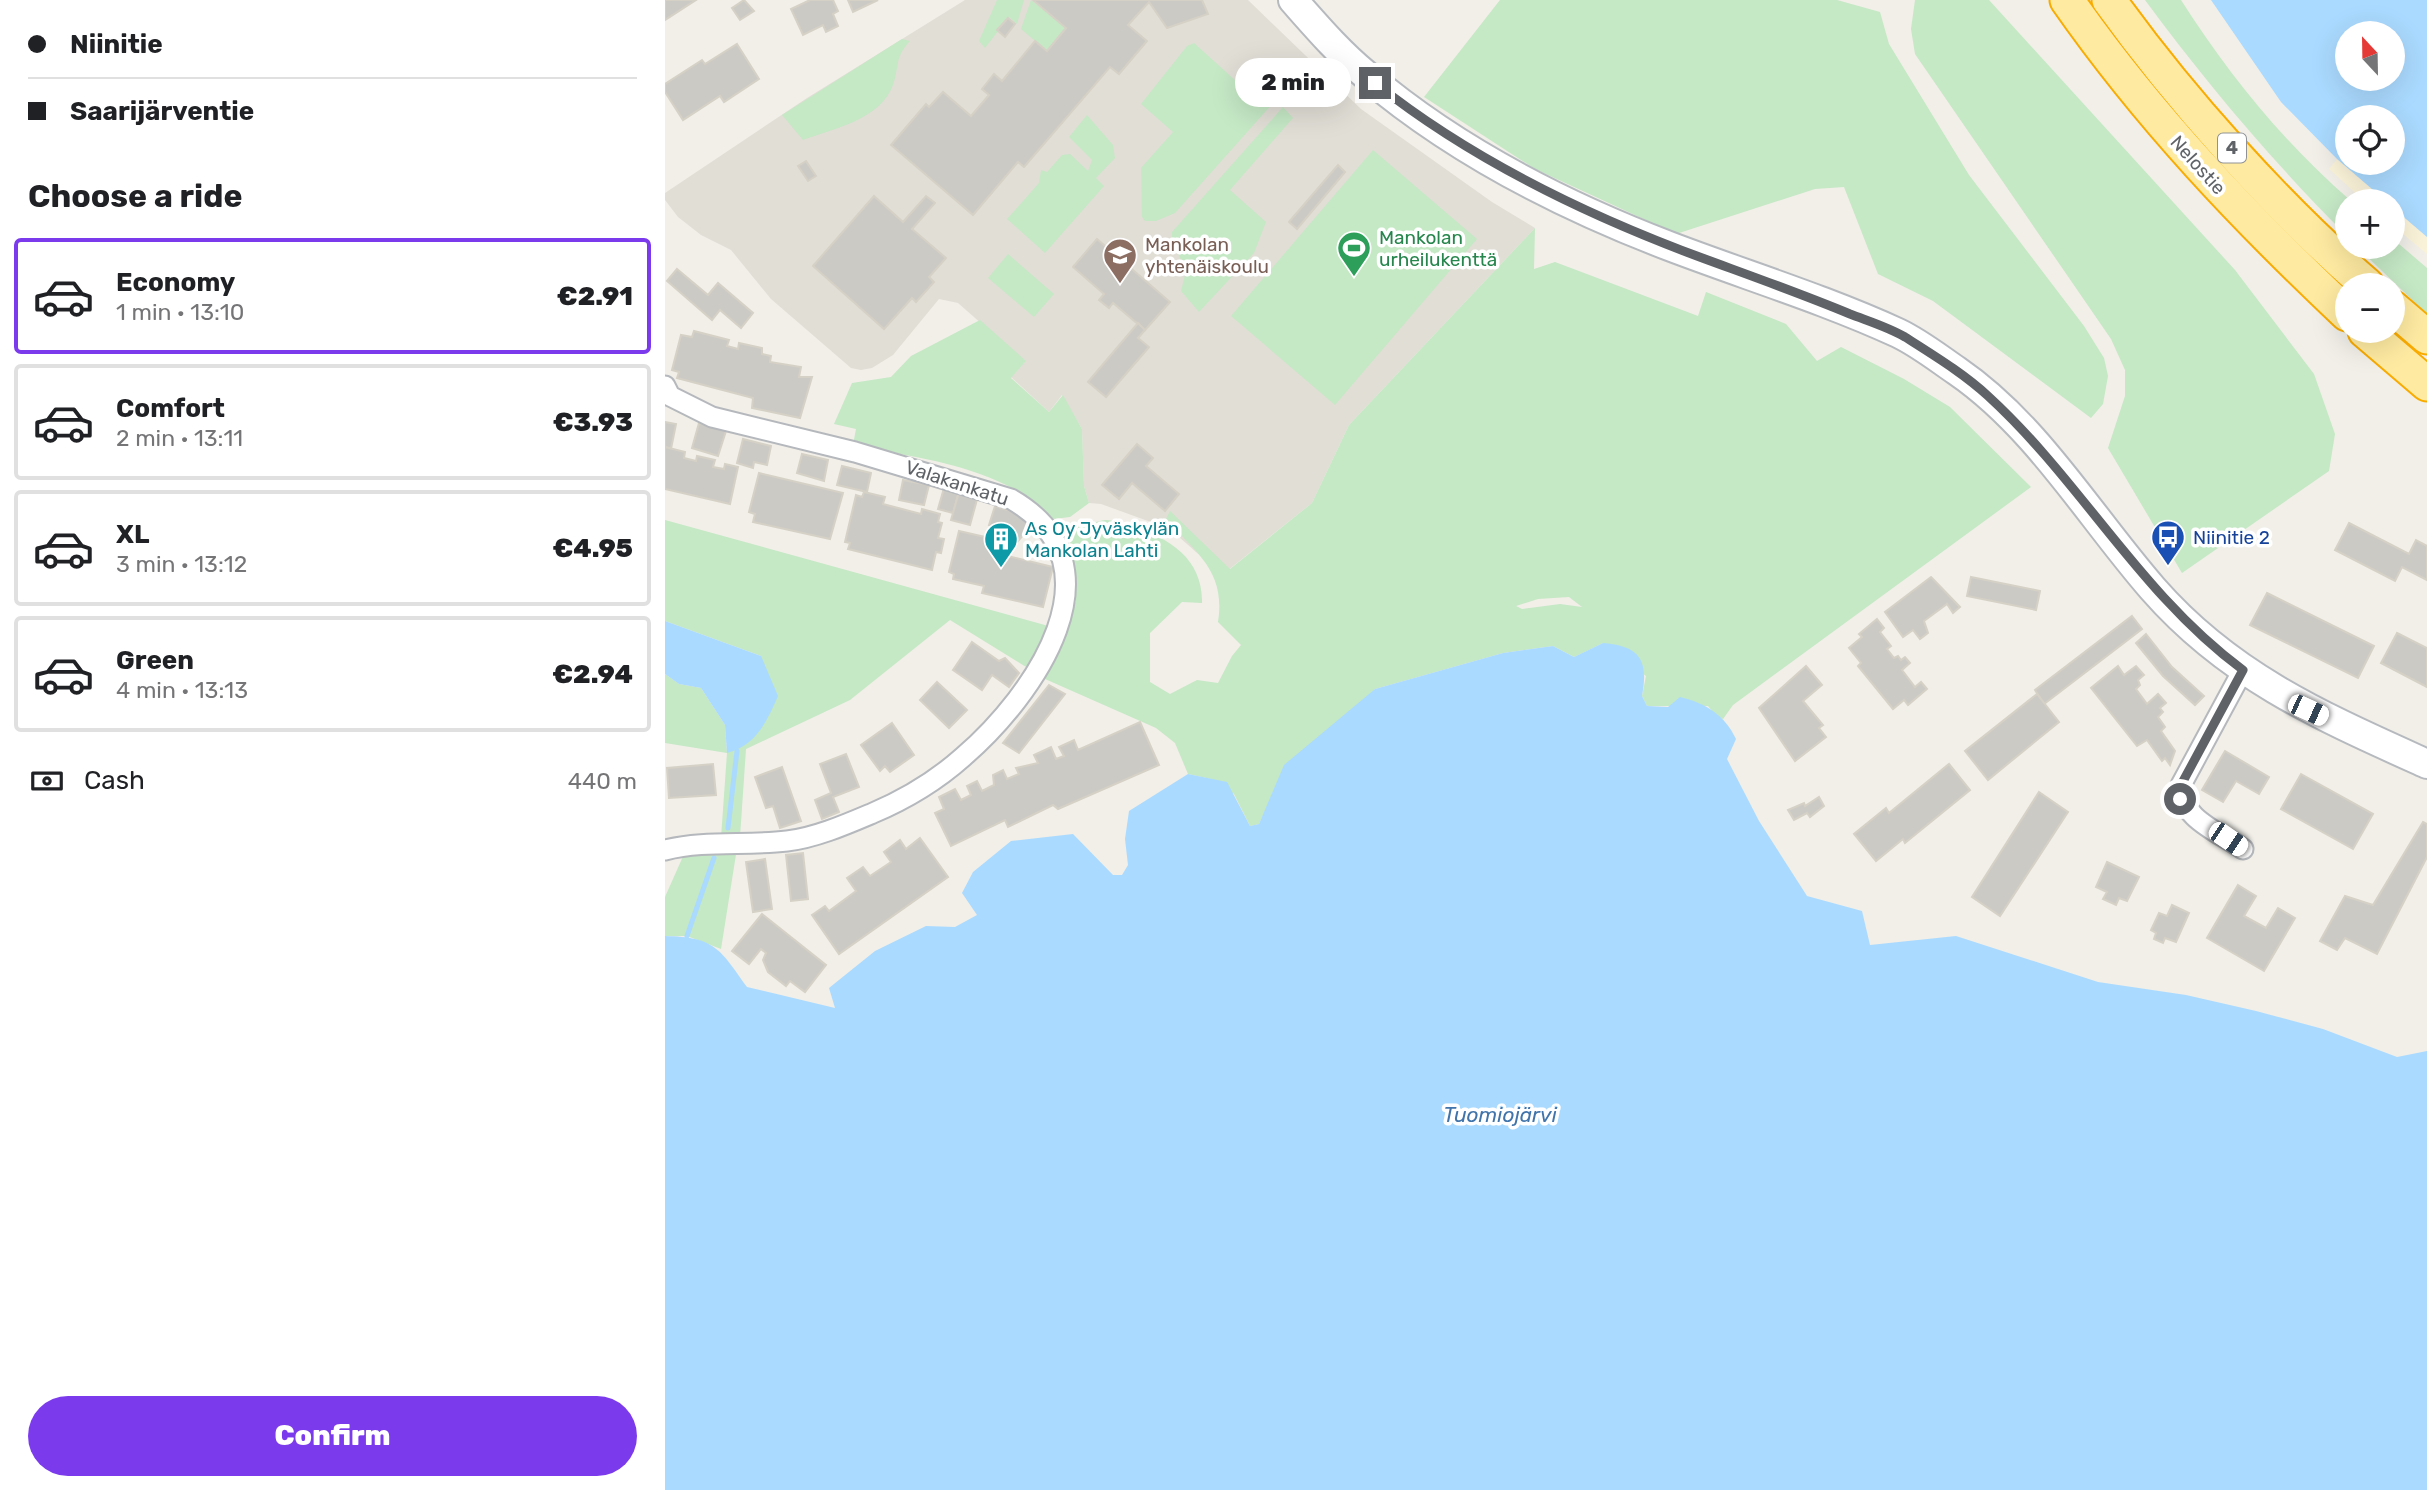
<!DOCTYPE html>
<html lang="en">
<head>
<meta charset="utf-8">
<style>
  :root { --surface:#fff; --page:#f2f2f2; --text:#202124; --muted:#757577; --line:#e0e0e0; --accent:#7c3aed }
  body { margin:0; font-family:Rubik,sans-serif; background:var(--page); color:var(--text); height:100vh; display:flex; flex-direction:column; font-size:26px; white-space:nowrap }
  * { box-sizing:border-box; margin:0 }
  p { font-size:23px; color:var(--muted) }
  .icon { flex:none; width:38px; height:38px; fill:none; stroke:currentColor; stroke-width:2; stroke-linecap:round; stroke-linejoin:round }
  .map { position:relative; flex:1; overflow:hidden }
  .side { display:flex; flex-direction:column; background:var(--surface); width:665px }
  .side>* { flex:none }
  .banner { display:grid; align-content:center; height:154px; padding:0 28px; background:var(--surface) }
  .needle { width:46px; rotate:338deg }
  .tools { position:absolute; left:1670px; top:21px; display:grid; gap:14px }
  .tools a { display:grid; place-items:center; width:70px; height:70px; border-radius:50%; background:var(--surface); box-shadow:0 7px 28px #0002; font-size:35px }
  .end { position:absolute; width:32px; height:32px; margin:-16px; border:9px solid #5f6368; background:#fff; box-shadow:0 0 0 4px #fff }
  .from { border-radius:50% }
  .bubble { position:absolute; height:49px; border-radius:24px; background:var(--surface); box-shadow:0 7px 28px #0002; font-size:23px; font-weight:800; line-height:49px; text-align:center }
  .car { position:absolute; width:21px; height:42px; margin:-21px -10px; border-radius:9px; box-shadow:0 0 5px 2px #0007; background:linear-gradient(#fff 24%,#345 0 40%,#fff 0 76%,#345 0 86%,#fff 0) }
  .banner b { display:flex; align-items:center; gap:24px; height:66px; font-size:26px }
  .banner b+b { border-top:2px solid var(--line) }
  .banner i { width:18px; height:18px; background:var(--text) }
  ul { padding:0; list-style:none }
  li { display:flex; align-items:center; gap:21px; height:116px; margin:0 14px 10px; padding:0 14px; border:4px solid var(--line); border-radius:7px }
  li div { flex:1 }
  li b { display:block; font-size:26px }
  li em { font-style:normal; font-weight:800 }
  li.current { border-color:var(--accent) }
  li>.icon { width:63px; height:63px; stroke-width:1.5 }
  h2 { padding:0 28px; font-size:32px; line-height:84px }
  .pay { display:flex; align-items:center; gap:18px; height:77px; padding:0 28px; font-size:26px }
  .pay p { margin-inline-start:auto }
  .button { display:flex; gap:14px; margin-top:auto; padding:14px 28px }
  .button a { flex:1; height:80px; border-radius:42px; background:var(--accent); color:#fff; font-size:28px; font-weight:800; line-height:80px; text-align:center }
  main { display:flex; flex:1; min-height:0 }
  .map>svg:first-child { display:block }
  .education { fill:#e1ded6 }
  .green { fill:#c5e8c5; fill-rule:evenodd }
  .sand { fill:#fbf3d9 }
  .water { fill:#aadaff; fill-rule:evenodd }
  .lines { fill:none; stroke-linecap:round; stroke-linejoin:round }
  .stream { stroke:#aadaff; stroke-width:5 }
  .building { fill:#cccac5; stroke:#d6d1c6; stroke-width:2 }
  .minor-casing { stroke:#b5b8bc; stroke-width:23 }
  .secondary-casing { stroke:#b6babf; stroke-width:32 }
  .trunk-casing { stroke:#f9ab00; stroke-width:37 }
  .minor { stroke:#fff; stroke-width:19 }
  .secondary { stroke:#fff; stroke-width:28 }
  .trunk { stroke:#feeaa1; stroke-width:33 }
  .route { stroke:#5f6368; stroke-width:9 }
  .labels { text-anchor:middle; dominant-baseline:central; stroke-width:7; stroke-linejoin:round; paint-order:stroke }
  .shield { fill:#fff; stroke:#8f9295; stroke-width:2 }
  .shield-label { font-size:18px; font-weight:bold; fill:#5f6368 }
  .street-label { font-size:19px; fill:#5f6368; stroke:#fff }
  .leisure-label { font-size:19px; fill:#27864d; stroke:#fff; text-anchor:start }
  .education-label { font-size:19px; fill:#785e54; stroke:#fff; text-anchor:start }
  .culture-label { font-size:19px; fill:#0d838f; stroke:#fff; text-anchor:start }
  .transit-label { font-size:19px; fill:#164399; stroke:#fff; text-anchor:start }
  .water-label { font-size:21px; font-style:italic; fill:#4174aa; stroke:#fff }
</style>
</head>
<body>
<main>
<section class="side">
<div class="banner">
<b><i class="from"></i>Niinitie</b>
<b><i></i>Saarijärventie</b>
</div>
<h2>Choose a ride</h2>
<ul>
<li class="current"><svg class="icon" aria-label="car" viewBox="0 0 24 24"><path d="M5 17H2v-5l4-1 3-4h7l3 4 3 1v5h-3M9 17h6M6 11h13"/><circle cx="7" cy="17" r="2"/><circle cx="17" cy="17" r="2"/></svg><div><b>Economy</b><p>1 min · 13:10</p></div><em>€2.91</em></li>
<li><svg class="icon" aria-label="car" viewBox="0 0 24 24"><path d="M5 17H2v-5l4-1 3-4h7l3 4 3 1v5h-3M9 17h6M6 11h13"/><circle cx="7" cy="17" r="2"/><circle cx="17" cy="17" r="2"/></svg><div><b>Comfort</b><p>2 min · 13:11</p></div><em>€3.93</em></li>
<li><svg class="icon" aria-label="car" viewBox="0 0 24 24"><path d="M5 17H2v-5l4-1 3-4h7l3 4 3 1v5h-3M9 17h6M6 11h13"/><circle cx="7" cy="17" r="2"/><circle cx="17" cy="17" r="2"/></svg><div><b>XL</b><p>3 min · 13:12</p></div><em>€4.95</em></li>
<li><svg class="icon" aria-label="car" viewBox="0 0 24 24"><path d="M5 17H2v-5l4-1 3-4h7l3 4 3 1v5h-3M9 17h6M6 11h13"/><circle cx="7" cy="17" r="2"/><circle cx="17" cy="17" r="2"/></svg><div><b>Green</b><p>4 min · 13:13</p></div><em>€2.94</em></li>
</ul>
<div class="pay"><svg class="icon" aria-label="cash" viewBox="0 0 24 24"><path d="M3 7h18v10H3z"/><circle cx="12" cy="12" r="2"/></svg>Cash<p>440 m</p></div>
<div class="button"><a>Confirm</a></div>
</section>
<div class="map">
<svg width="1762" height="1490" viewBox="0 0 1762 1490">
  <rect width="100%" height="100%" fill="#f1efe8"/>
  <polygon class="education" points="300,0 583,0 696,109 827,202 870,228 684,425 647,503 557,575 505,529 436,504 424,503 419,486 417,429 397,395 384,412 346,377 360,362 293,303 274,299 228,355 207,368 196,370 186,368 106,299 66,250 36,235 13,217 0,200 0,193 142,98"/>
  <g class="green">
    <polygon points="332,0 359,0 352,24 344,17 320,48 314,41"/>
    <polygon points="366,0 401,28 382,51 356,29"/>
    <polygon points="835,0 1172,0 1215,12 1224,44 1304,175 1419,326 1439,358 1443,376 1438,404 1426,418 1268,301 1213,274 1179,187 1150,189 1011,234 870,169 759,97"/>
    <polygon points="1250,0 1324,0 1570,270 1649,374 1670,434 1664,471 1517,573 1443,448 1460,396 1460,370 1446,339 1250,54 1246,29"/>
    <path d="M1480 0H1516C1564 75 1618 142 1686 201H1682V236C1608 162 1542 84 1480 0Z"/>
    <path d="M237 39 245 41C229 58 235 65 228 85 215 120 170 128 138 140L117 115Z"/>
    <polygon points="529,43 592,100 599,92 609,102 510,213 491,221 480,221 477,217 476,168 508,132 476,104 522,46"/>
    <polygon points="618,107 628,118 565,190 601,222 589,253 534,312 516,291 521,271 507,240 507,232"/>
    <polygon points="422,115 448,145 450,158 431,178 439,186 380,253 342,219 374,183 376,170 382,172 397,155 405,154 423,171 427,160 404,137"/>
    <polygon points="708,150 812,239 670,405 566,316"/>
    <path d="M870 228 869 269 890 262 1033 316 1041 292 1121 324 1152 361 1176 347 1239 379 1285 407 1366 487 1068 705 1058 719 1051 716 1043 706H982L977 696 981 676 938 643 909 657 888 646 838 653 710 689 601 809 594 824 585 826 569 794 546 779 523 774 510 743 491 728 380 679 411 601 405 544 409 528C420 526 431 521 441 520 449 520 459 525 467 527 506 538 538 560 537 603L517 602 485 633V682L505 694 532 680 553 683 567 656 576 645 553 622C561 571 532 554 501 519L505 511 565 569 647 503 684 425ZM904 597 917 607 895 604 857 609 851 606 873 599Z"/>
    <polygon points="1727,238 1762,268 1762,314 1692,247 1727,247"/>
    <polygon points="343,254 389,294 369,317 323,278"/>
    <path d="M315 320 361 361 346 378 384 412 398 395 417 429 419 486 424 503 405 517 388 519C338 466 256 459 188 445L191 429 169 424 187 383 226 377 246 356Z"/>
    <polygon points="0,520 387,627 366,670 285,620 185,700 81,749 75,837 56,838 62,753 0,743 0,674 14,684 36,688 60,725 62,753 96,656 0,621"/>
    <polygon points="72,848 56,949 22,936 0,936 0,897 20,852"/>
  </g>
  <g class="sand">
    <polygon points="1672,159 1721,201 1699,201 1664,169"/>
    <polygon points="1727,207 1762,237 1762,254 1727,225"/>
  </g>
  <g class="water">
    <path d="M1546 0H1762V237L1727 207V201H1721L1672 159 1616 102ZM1682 33H1727V79H1682ZM1682 117H1727V163H1682Z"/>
    <path d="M0 621 96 656 113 696C102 721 91 746 62 753L60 725 36 688 14 684 0 674Z"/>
    <path d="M938 643C974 646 984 659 977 696L982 706 1003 707 1015 697C1040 703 1060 715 1071 739L1062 759 1094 821 1142 896 1197 911 1205 945 1291 936 1433 982 1521 995 1591 1011 1658 1029 1732 1057 1762 1051V1490H0V936C50 937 55 949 82 987L170 1008 164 988 210 951 261 926 290 927 312 915 297 893 308 872 346 841 408 834 448 875H457L463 865 460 839 464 811 523 774 562 782 585 826 594 824 619 765 710 689 838 653 888 646 909 657Z"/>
  </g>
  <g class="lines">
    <g class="stream">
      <polyline points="63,828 72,751"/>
      <polyline points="22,936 49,858"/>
    </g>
  </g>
  <g class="building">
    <polygon points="0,0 31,0 0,20"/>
    <polygon points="79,0 89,11 75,20 67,8"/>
    <polygon points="145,0 168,0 173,11 168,14 173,26 161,32 158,25 138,35 126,9"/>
    <polygon points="183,0 213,0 188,12"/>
    <polygon points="368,0 537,0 543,14 502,28 484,2 463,25 482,41 454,74 445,67 359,167 353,162 308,215 226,145 261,104 264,107 278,92 306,116 324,95 317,89 329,74 337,81 370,41 382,51 401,28"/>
    <polygon points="343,18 350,24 340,37 332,30"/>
    <polygon points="72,44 94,79 59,102 55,96 18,120 0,92 0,84 37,60 40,64"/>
    <polygon points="141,161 151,176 143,181 133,166"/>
    <polygon points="673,165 680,172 632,229 624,222"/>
    <polygon points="209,196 238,222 261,196 270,203 247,229 281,258 264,277 269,282 251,302 247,298 219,329 148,266"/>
    <polygon points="432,239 505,302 480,330 448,303 444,308 434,300 439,294 408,267"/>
    <polygon points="12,269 43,295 53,283 88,313 76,328 55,310 47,320 2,281"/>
    <polygon points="473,323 480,330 473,338 484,347 441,397 423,382"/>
    <polygon points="29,331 64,340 62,346 73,349 74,343 97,348 97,354 106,356 105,362 136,367 134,377 147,377 135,418 87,408 88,398 12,378 14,372 7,370 16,335 27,337"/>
    <polygon points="0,422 11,424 6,449 0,447"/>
    <polygon points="34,423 61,431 53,456 27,448"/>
    <polygon points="78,439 106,446 102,465 89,462 88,468 72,463"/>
    <polygon points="472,444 488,458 481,466 514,494 500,511 467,483 454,499 437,485"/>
    <polygon points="0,447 20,452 19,458 31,461 32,456 50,460 48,467 59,469 60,464 73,467 65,504 0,489"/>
    <polygon points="137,454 163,460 159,481 132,473"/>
    <polygon points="177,466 206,473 202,492 172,485"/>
    <polygon points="94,473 178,493 165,539 88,522 90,514 84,512"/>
    <polygon points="238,480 264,485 259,505 234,500"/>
    <polygon points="279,488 294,492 288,513 273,509"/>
    <polygon points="199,492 220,497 218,504 256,514 257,509 275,514 273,522 277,523 273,538 279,539 276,553 271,552 267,570 183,549 185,543 180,542 191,495 197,497"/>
    <polygon points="294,492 313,496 305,525 286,520"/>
    <polygon points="330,506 352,513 366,526 353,541 342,531 324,525"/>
    <polygon points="1684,523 1744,554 1751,540 1762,546 1762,580 1737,567 1730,581 1670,550"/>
    <polygon points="294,531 329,539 326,552 388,567 378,607 317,593 319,586 288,579 289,574 284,572"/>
    <polygon points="1266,577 1295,607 1288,613 1282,604 1259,621 1263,633 1255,639 1248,630 1238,637 1220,612"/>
    <polygon points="1306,577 1375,591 1371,610 1302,596"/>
    <polygon points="1602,593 1709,646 1693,678 1585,625"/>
    <polygon points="1467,616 1477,629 1379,704 1370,690"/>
    <polygon points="1212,619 1219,628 1215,632 1226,646 1222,649 1229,658 1233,656 1236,660 1240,657 1245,663 1237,670 1250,687 1256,682 1262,689 1243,705 1239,700 1228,709 1193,666 1196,663 1184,648 1197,637 1194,634"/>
    <polygon points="1732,633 1762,648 1762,687 1716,663"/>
    <polygon points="1481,634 1507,667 1539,696 1530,705 1498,676 1471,643"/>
    <polygon points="307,642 334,661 340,658 354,673 344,687 327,675 317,690 288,670"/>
    <polygon points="1141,666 1157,685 1138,701 1158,725 1154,728 1161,737 1130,761 1094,708"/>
    <polygon points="1453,666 1459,675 1471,666 1479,675 1473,680 1475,685 1471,689 1482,704 1493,694 1501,703 1495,708 1498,712 1493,717 1500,727 1496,731 1510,751 1505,765 1500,758 1497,761 1482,740 1472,746 1426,688"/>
    <polygon points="272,682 302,710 284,728 255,700"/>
    <polygon points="384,685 400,694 354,753 338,743"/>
    <polygon points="1372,694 1394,722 1323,780 1300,751"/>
    <polygon points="475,722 494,765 393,809 388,805 343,827 340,820 286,846 270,813 279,809 274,797 290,789 296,800 306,795 302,786 312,781 317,791 329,785 328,775 338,770 342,779 354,774 351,768 373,763 369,755 386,747 391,759 399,756 394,747 409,740 413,750"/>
    <polygon points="227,723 249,755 225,772 220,766 215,771 196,745"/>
    <polygon points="1560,751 1604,777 1594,794 1571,781 1558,802 1537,790"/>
    <polygon points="181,754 194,787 168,797 174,812 157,819 150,800 166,793 155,764"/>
    <polygon points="48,764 51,795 4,798 2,768"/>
    <polygon points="1284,764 1305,790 1240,843 1238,839 1211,861 1189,834 1221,808 1224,813"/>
    <polygon points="117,767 136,821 115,828 108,806 101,808 90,777"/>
    <polygon points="1636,774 1708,814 1688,849 1616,809"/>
    <polygon points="1374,792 1403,812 1335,916 1307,897"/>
    <polygon points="1154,797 1159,806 1145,817 1142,813 1129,820 1123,810 1139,803 1140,806"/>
    <polygon points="1758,822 1762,824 1762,857 1712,954 1680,938 1672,950 1655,941 1680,896 1708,905"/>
    <polygon points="255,838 283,877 174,954 147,915 160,906 164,911 191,891 182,878 198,867 205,876 226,862 219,852 235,840 241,849"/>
    <polygon points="138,853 143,899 126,901 121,855"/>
    <polygon points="100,859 107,909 88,912 81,862"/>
    <polygon points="1442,862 1474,877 1462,901 1454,898 1451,905 1438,899 1442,892 1431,887"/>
    <polygon points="1573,885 1591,896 1579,916 1601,928 1613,908 1630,918 1599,971 1542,938"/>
    <polygon points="1507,905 1524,913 1511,942 1500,938 1498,943 1489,939 1491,933 1486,930 1494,913 1502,916"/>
    <polygon points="97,914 161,965 140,992 125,981 121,986 103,972 98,960 101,953 96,949 84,964 67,951"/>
  </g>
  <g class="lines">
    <g class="minor-casing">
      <g id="minor">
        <path d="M0 386 5 396 47 417 190 452 346 499C461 565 369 696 298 757 271 781 241 799 208 813 182 824 150 838 122 841 81 846 40 840 0 850"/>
        <path d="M1578 670 1516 785C1514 818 1554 832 1578 849"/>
      </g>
    </g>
    <g class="secondary-casing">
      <path id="secondary" d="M628 0C651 26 674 53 701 75 789 150 897 205 1004 246 1080 275 1159 299 1233 333 1254 343 1273 358 1292 371 1372 426 1425 517 1488 589 1565 677 1658 717 1762 764"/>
    </g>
    <g class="trunk-casing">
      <g id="trunk">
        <path d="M1402 0C1483 116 1579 217 1682 314"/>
        <path d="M1444 0C1515 99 1611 206 1702 285"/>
        <polyline points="1727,307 1762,337"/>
        <polyline points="1700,331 1762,384"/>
      </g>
    </g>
    <use href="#minor" class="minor"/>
    <use href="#secondary" class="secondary"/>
    <use href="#trunk" class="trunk"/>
  </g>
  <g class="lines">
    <path class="route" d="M710 83C808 161 923 216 1040 259 1089 277 1137 294 1185 314 1203 321 1223 327 1240 337 1268 355 1298 373 1323 396 1416 481 1475 594 1578 670L1516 785 1515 799"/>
  </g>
  <defs>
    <g id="stadium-pin" transform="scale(1.75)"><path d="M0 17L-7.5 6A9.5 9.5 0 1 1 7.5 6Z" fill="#2e9e5b" stroke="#fff"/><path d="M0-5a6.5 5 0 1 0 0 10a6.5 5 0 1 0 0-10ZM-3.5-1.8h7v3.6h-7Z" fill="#fff"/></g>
    <g id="school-pin" transform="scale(1.75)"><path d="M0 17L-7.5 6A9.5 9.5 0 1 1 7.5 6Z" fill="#8d6e63" stroke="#fff"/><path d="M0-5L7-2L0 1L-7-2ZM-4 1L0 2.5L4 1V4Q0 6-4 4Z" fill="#fff"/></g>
    <g id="bus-pin" transform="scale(1.75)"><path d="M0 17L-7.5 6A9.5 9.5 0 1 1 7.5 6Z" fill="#1a4fb4" stroke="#fff"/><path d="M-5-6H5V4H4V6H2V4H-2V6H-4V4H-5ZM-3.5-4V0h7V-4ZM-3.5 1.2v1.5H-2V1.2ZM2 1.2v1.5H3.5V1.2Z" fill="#fff"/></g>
    <g id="building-pin" transform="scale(1.75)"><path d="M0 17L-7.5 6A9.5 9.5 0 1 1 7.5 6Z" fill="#0f9aa8" stroke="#fff"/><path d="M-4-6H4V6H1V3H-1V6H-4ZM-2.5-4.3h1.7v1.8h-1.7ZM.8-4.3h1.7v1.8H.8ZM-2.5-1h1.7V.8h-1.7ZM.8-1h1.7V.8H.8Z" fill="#fff"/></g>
  </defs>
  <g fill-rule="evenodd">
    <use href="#stadium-pin" x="689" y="248"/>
    <use href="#school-pin" x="455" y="255"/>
    <use href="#bus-pin" x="1503" y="537"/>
    <use href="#building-pin" x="336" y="539"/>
  </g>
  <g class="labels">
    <rect class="shield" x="1553" y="133.5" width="28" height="29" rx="5"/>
    <g class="shield-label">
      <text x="1567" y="148">4</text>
    </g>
    <g class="street-label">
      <text transform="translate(1533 165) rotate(48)">Nelostie</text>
      <text transform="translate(292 483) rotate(18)">Valakankatu</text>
    </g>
    <g class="leisure-label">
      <text x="714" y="237">Mankolan<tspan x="714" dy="22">urheilukenttä</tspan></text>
    </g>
    <g class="education-label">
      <text x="480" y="244">Mankolan<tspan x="480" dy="22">yhtenäiskoulu</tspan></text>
    </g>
    <g class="culture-label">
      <text x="360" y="528">As Oy Jyväskylän<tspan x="360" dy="22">Mankolan Lahti</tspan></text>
    </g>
    <g class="transit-label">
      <text x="1528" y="537">Niinitie 2</text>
    </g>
    <g class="water-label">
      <text x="835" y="1114">Tuomiojärvi</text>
    </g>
  </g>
</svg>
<div class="tools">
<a><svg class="needle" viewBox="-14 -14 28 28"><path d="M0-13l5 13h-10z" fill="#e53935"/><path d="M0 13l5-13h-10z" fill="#757577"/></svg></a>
<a><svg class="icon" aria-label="locate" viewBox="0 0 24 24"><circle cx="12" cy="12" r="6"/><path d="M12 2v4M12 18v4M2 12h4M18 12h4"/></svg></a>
<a>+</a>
<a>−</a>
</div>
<i class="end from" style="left:1515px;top:799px"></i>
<i class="end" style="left:710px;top:83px"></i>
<div class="bubble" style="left:570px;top:58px;width:116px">2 min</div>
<i class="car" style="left:1643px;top:710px;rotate:115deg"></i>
<i class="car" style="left:1563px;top:839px;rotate:124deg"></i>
</div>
</main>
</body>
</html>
